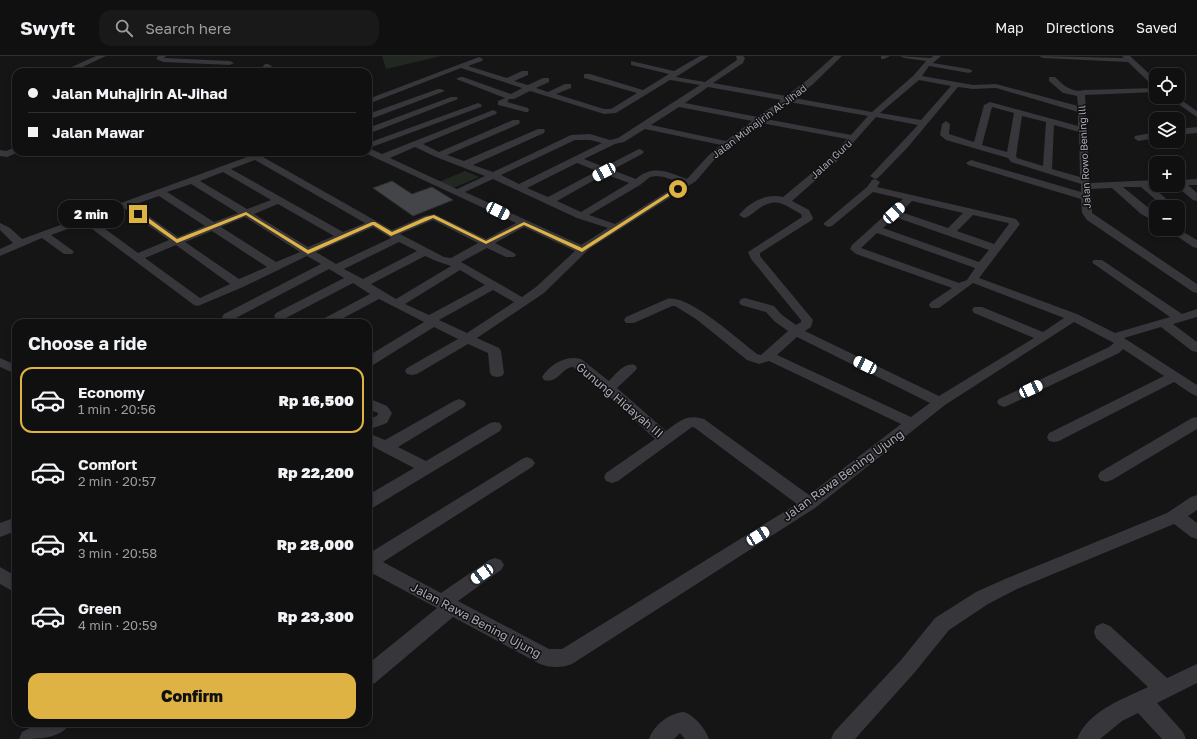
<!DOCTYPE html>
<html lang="en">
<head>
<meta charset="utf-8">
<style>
  :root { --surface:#101010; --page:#191919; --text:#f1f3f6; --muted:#9c9d9f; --line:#303030; --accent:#dfb244 }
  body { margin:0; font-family:"Golos Text",sans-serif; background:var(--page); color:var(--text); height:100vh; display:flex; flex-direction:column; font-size:15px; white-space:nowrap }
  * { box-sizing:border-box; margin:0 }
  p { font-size:13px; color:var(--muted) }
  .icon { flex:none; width:22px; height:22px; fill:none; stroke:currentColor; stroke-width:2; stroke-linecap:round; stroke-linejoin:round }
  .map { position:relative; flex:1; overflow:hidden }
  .panel { position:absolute; left:12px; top:263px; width:360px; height:408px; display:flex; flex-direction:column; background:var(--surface); border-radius:12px; box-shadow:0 2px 6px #0003,0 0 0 1px var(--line) }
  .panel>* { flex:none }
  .guide { position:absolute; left:12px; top:12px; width:360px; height:88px; border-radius:12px; box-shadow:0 2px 6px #0003,0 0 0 1px var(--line); display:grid; align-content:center; height:88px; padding:0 16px; background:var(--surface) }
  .controls { position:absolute; left:1149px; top:12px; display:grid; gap:8px }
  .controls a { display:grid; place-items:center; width:36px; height:36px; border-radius:8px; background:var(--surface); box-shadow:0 2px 6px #0003,0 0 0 1px var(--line); font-size:20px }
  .end { position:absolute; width:18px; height:18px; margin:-9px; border:5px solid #dfb244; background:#111; box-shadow:0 0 0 2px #111 }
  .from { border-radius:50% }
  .bubble { position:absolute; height:28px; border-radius:12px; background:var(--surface); box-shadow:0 2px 6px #0003,0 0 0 1px var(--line); font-size:13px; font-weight:800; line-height:28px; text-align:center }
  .car { position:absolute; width:12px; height:24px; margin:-12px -6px; border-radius:5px; box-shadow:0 0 3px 1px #0007; background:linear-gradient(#fff 24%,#345 0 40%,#fff 0 76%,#345 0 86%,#fff 0) }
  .guide b { display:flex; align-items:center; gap:14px; height:38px; font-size:15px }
  .guide b+b { border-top:1px solid var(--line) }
  .guide i { width:10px; height:10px; background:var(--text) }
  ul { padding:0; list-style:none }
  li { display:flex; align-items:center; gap:12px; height:66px; margin:0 8px 6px; padding:0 8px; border:2px solid transparent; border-radius:12px }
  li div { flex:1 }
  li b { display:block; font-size:15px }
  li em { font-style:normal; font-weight:800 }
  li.current { border-color:var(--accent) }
  li>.icon { width:36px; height:36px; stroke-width:1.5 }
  h2 { padding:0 16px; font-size:18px; line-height:48px }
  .cta { display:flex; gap:8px; margin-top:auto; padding:8px 16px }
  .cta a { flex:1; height:46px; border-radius:12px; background:var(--accent); color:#111; font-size:16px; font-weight:800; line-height:46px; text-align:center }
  header { display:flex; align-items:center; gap:24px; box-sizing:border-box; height:56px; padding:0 20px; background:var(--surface); border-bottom:1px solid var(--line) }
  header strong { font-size:19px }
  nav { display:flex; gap:22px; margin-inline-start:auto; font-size:14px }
  .search { width:280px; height:36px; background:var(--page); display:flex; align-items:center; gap:10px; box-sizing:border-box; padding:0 14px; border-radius:12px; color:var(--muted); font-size:15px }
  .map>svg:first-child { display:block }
  .green { fill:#212822 }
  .building { fill:#444549; stroke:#2f2f32 }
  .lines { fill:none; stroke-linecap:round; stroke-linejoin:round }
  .street { fill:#36363b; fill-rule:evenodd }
  .route { fill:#dfb244 }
  .labels { text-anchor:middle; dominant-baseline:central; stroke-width:3; stroke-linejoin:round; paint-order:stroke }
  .far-street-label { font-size:10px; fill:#a8abb5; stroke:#101011 }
  .street-label { font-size:12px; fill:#a8abb5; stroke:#101011 }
</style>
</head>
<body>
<header>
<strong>Swyft</strong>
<div class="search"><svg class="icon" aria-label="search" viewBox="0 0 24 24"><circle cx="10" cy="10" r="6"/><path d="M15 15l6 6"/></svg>Search here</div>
<nav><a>Map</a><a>Directions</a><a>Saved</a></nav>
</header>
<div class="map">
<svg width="1197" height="683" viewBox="0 0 1197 683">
  <rect width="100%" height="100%" fill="#151516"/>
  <g class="green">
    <polygon points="382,0 441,0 386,13"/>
    <polygon points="465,115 479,121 453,132 439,126"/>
  </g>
  <polygon class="building" points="392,125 412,138 432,131 453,144 413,160 373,132"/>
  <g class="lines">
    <g class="street">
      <polygon points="96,0 106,0 72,16 68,16 65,14"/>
      <polygon points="158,0 166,0 164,2 230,5 234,7 230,9 163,6 156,3"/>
      <path d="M700 0H709L676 21 705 26 737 4 736 0H743L745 2 743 7 713 27 786 40 806 25 834 0H842L812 29 794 42 872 56 914 19 926 5 904 2 900 0 931 2 933 0H941L933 7 969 13 973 15 969 17 929 10 922 20 973 29 996 28 1078 50 1077 40 1063 37 1049 25V21H1055C1064 30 1072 37 1085 34L1156 32V36L1085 39 1090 127 1156 124V129H1159L1152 130 1175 151H1164L1141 131H1123L1156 158V166L1141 158 1112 132 1091 133 1092 157 1197 228V237L1193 236 1087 164 1082 157 1081 143 968 109 966 107 971 104 1081 136V128L1011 106 1008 102 946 84 940 79 942 68 946 65 950 68 949 78 974 86 984 49 990 46 1078 70V56L996 32 973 33 958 31 908 91 878 122 875 123 870 120 872 118 918 69 876 61 836 106 792 145 809 154 813 162 812 164 760 197V200L813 264 811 271 805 275 939 340 1034 282 974 257 972 254 974 251H982L1043 276 1064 262 973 227 939 252H931L929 249 931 246 952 232 856 198 850 193 852 189 903 143 873 136 832 170 828 171 823 168 867 131 872 124 875 123 880 126 877 131 1016 163 1020 168 979 222 1077 258 1115 277 1170 261 1094 208 1092 206 1094 204H1102L1182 258 1197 253V261L1173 268 1197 286V296L1192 295 1161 271 1124 282 1197 329V340L1192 338 1174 326 1059 385 1054 386 1049 385 1047 381 1049 377 1164 320 1123 293 1119 297 1009 349 1004 351 999 349 997 346 999 343 1109 291 1114 287 1074 266 945 349 815 452 572 608C562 612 550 612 540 608L453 561 375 627 368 629V608L437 552 368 515V498L522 403 527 401 532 403 535 407 532 411 383 506 441 537 489 504 495 502 501 504 504 509 501 514 458 545 549 593H562L797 448 695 372 692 371 618 425 612 427 606 425 604 421 606 417 655 383 599 331 573 311C561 312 558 328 544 324L542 321C550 308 566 299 581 303L609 325C616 318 624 306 635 309L637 312 635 315 617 332 666 375C680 365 686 358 704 363L809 439 901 368 769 305 759 308 747 304 696 263 675 250H672L634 267H626L624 264 626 261 667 243C689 238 738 284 757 298L761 299 788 275 774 265 766 256 741 249 739 246 741 243 745 242 774 250 782 259 796 269 801 266V264L751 203 748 196 802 161 801 158C783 148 776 140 757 154 753 157 749 161 744 162L739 159C749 146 767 137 783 141L830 102 847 83 761 67 714 104 696 125 589 193 544 237 477 282 499 292 501 295 504 317 502 320 497 321 492 320 490 317 488 297 468 288 417 318 412 319 407 318 405 315 407 312 458 283 434 271 373 309 368 310V300L424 266 379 243 334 267H319L321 264 370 238 353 227 284 263H276L274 260 276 257 344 222 329 213 232 264H224L222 261 224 258 321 208 307 200 243 231 198 250 194 249 84 167 51 179 72 194 74 196 72 198H64L42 182 0 200V193L13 187 0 174V167L10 172 22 183 261 96H275L263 101 392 174 424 160 434 158 486 183 516 167 365 97 368 96V87L478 47 482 49 481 51 369 92 382 98 493 54 497 56 496 58 423 88 439 96 513 64H519L520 66 519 68 447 99 464 105 538 73H544L545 75 544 77 473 109 493 116 571 79 590 78 610 84 618 82 700 29 670 24 616 57 604 58 530 35 514 43H508L509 44 507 46 528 52 529 54 528 56H525L498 49V45L505 42 456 23 460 21H463L511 38 522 32 461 12 368 48V43L479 1 483 3 482 5 468 10 507 22 522 15H528V19L514 25 528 29 543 22H549V26L536 32 548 36 565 28H571V32L556 38 604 53H611L637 37 584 22V18H590L643 34 669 18 631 9V5L674 15ZM919 24 951 30 921 64 880 57ZM708 31 781 44 758 61 685 47ZM789 46 868 60 851 79 766 63ZM679 51 752 65 726 85 651 69ZM992 51 1014 57 1007 96 982 89ZM1022 60 1046 66 1043 110 1017 102 1016 100ZM1054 69 1079 76 1080 121 1052 113ZM645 73 721 89 708 100 687 123C668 116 653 108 636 123L612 114 642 98 644 96 642 94 639 93 604 111 584 103 615 88 624 86ZM575 84H590L602 87 519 128 501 119ZM415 91 436 101 485 120 457 133 390 102ZM255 104 365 167 343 176 231 113ZM577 107 597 115 548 141 527 132ZM223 116 271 144 247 153 200 125ZM605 118 629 127 581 156 557 145ZM656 120 664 121 681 127 615 168 589 159 640 129 650 121ZM493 123 577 162 608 172 581 189 465 136ZM191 128 238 157 214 166 167 136ZM159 140 205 170 178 181 133 149ZM912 145 963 157 948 172 901 156ZM278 148 334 180 308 191 254 158ZM124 152 169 184 138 197 93 164ZM973 159 1008 167 1009 168 994 188 957 175ZM245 161 300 196 276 206 221 171ZM895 161 989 194 979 206 883 172ZM433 164 478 187 451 202 444 201 400 178ZM373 171 391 182 336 208 316 196ZM524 171 575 195 536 231 522 241 461 206 487 192 506 201H514L516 199 514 197 495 187ZM212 175 267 211 239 223 185 186ZM877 177 975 212 967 224 959 227 861 192ZM399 186 417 195 363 223 344 213ZM176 189 230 228 200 242 145 202ZM425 200 436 205 451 210 396 243 371 228ZM460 214 485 229 429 259 405 248ZM493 234 514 246 467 277 439 264ZM797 281 930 347 911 361 777 299Z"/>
      <polygon points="881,0 890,0 884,3 881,3"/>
      <polygon points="1039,0 1124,2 1122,0 1130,0 1156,24 1156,30 1153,30 1128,6 1043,2"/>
      <polygon points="265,8 268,8 272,10 266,16 258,16"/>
      <polygon points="438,33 441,33 445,35 368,64 368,58"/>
      <polygon points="451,41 457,41 458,43 368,78 368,72"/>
      <polygon points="1168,41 1177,41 1197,55 1197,61"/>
      <polygon points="1197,71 1197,77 1178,79 1178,73"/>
      <polygon points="1156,76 1156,82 1138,85 1134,82 1135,80"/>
      <polygon points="16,91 16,96 19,96 7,101 0,100 0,94 6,95"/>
      <polygon points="1197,123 1197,129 1188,129 1197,137 1197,145 1193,144 1175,129 1178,129 1178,124"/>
      <polygon points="1166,173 1178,173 1197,184 1197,192 1193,191"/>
      <polygon points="0,302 16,309 16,318 0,311"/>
      <polygon points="368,342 387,350 392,357 387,367 368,374 368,363 377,360 378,357 368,353"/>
      <polygon points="459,343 464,345 466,348 464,351 398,391 426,405 490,367 495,366 500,367 502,371 500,375 374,451 368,453 368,439 414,412 368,388 368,377 385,384 454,345"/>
      <polygon points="1197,361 1197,373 1112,424 1106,426 1100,424 1098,420 1100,416 1192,362"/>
      <polygon points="1197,439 1197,454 1188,460 1197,467 1197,483 1191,481 1174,468 1017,533 988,548 949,574 915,616 855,683 831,683 834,676 901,604 935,562 976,536 1005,523 1167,457 1191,441"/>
      <polygon points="16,461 16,475 0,481 0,467"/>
      <polygon points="0,511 16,520 16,537 0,528"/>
      <path d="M1103 567 1110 570 1167 622 1197 608V627L1157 647 1183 676 1186 683H1162L1138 657 1122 665 1100 683H1077C1088 655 1123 643 1148 631L1096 582 1094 576 1096 570Z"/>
      <path d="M684 656C695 660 705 672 709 683H685L680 677 674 683H649C654 669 669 657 684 656Z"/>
      <path d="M39 667H70C62 683 37 683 19 683L22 676Z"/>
    </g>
  </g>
  <polygon class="route" points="676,132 680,133 582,196 524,169 486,188 433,162 391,180 373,169 308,198 246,159 177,187 136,158 140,156 177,183 246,156 308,194 372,166 375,166 392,176 426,161 434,159 486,185 524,166 582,192"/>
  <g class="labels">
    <g class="far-street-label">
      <text transform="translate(759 65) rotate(-37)">Jalan Muhajirin Al-Jihad</text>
      <text transform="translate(1084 101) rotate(-93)">Jalan Rowo Bening lll</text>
      <text transform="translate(831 103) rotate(-43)">Jalan Guru</text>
    </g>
    <g class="street-label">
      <text transform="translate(620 344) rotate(40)">Gunung Hidayah III</text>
      <text transform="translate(843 419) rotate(-36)">Jalan Rawa Bening Ujung</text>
      <text transform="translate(476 564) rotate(28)">Jalan Rawa Bening Ujung</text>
    </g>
  </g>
</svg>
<div class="controls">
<a><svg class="icon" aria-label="locate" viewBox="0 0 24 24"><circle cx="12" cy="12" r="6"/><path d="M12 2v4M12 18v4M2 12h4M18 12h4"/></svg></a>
<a><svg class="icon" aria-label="layers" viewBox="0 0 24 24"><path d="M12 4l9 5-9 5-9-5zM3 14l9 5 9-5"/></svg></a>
<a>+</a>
<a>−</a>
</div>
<i class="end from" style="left:678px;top:133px"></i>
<i class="end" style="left:138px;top:158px"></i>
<div class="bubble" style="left:58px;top:144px;width:66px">2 min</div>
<i class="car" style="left:604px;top:116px;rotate:242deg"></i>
<i class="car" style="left:498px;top:155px;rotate:116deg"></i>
<i class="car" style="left:894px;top:157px;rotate:48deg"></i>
<i class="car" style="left:865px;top:309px;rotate:296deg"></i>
<i class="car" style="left:1031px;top:333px;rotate:65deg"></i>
<i class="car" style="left:758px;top:480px;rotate:58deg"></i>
<i class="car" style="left:482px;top:518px;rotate:235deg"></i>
<div class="guide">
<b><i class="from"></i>Jalan Muhajirin Al-Jihad</b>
<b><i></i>Jalan Mawar</b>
</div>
<section class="panel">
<h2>Choose a ride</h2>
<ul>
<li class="current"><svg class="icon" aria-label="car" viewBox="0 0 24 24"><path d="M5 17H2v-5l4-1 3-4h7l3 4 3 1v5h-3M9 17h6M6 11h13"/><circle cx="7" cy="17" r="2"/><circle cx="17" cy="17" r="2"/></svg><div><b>Economy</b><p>1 min · 20:56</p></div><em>Rp 16,500</em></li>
<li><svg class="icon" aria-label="car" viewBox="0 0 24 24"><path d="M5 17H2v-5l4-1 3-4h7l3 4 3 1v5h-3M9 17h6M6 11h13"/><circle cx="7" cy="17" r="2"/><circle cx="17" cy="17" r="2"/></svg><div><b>Comfort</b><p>2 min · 20:57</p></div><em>Rp 22,200</em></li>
<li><svg class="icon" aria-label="car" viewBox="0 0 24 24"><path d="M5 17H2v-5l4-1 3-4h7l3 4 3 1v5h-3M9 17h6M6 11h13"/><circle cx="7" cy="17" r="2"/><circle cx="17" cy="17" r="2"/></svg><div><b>XL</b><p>3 min · 20:58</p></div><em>Rp 28,000</em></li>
<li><svg class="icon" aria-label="car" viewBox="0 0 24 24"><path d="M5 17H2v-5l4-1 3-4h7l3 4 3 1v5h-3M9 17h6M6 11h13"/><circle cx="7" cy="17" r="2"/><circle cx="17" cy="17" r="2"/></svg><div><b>Green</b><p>4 min · 20:59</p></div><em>Rp 23,300</em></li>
</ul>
<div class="cta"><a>Confirm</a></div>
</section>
</div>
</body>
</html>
